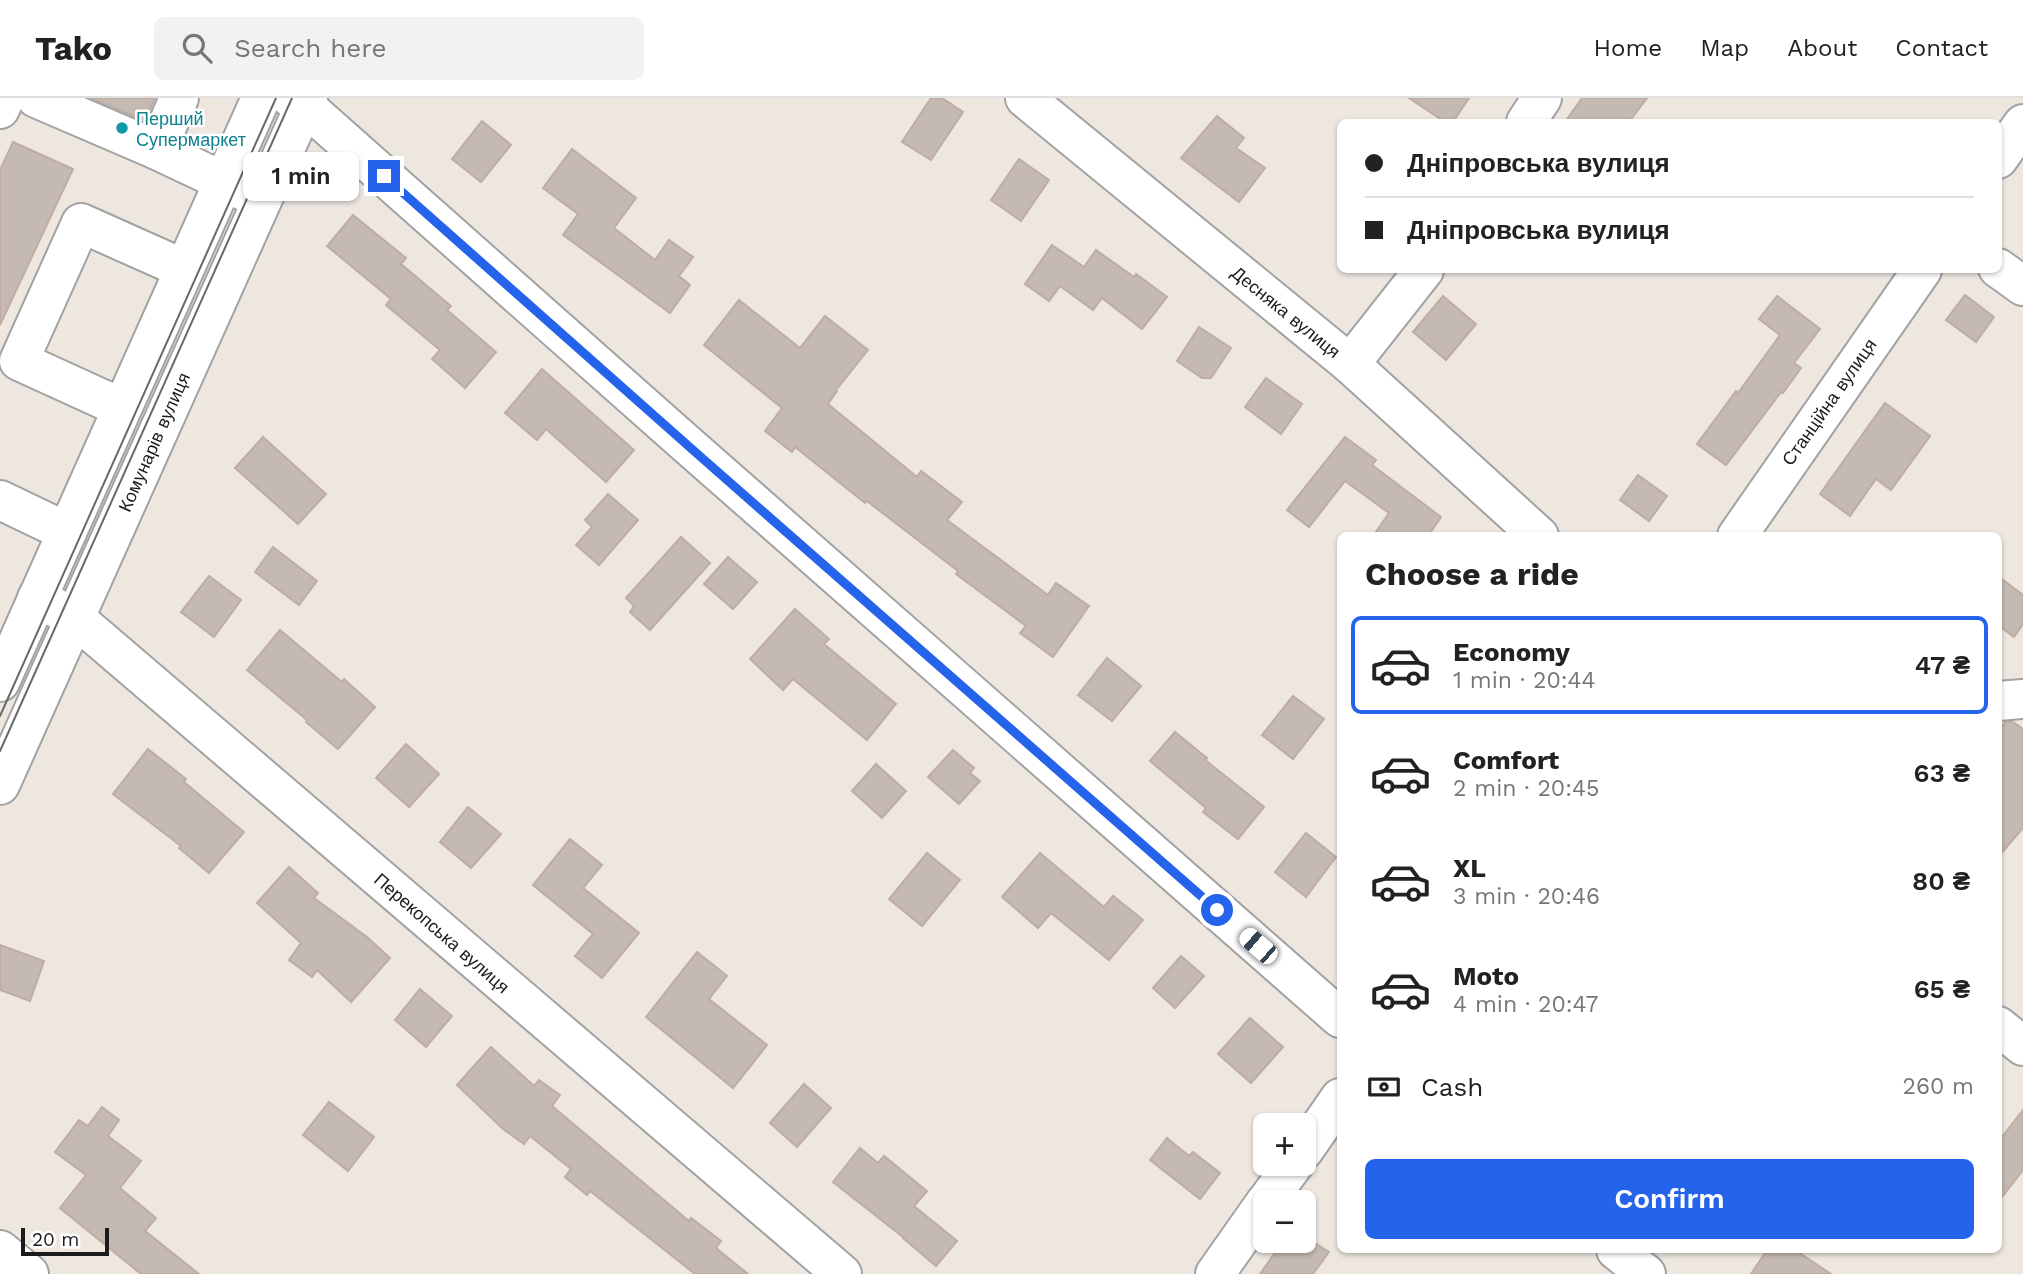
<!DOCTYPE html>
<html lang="en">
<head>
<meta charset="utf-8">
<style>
  :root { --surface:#fff; --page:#f2f2f2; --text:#222; --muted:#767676; --line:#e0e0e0; --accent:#2563eb }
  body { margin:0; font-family:"Work Sans",sans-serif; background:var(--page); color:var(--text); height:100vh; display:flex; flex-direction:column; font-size:26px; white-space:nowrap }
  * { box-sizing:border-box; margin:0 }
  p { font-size:23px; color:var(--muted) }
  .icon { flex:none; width:38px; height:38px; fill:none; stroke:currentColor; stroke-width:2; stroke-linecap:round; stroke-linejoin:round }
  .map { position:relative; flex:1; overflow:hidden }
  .side { position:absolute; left:1337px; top:434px; width:665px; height:721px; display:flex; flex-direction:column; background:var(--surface); border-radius:10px; box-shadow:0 2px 5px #0004 }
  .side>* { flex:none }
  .banner { position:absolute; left:1337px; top:21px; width:665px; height:154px; border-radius:10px; box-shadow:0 2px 5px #0004; display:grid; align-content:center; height:154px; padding:0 28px; background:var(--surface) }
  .tools { position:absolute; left:1253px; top:1015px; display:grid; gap:14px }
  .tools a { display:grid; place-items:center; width:63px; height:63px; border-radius:10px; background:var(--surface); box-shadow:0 2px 5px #0004; font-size:35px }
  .scale { position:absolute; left:21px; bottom:18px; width:88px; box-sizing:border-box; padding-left:7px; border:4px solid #1b1b1b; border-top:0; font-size:19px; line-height:24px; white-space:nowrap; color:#1b1b1b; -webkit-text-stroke:5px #fff; paint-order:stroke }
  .end { position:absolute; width:32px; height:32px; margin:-16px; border:9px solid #2563eb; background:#fff; box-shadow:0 0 0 4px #fff }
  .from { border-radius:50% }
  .bubble { position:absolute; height:49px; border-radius:10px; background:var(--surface); box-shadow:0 2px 5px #0004; font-size:23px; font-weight:600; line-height:49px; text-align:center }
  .car { position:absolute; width:21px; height:42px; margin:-21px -10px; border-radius:9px; box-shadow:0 0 5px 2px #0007; background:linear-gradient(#fff 24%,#345 0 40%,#fff 0 76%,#345 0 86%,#fff 0) }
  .banner b { display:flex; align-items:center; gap:24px; height:66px; font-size:26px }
  .banner b+b { border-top:2px solid var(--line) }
  .banner i { width:18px; height:18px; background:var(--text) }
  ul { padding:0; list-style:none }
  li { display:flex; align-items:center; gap:21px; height:98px; margin:0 14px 10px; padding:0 14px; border:4px solid transparent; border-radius:10px }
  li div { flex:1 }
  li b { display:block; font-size:26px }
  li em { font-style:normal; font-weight:600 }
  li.on { border-color:var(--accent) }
  li>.icon { width:63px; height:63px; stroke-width:1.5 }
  h2 { padding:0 28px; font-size:32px; line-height:84px }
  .pay { display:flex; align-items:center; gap:18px; height:77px; padding:0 28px; font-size:26px }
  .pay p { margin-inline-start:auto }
  .cta { display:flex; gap:14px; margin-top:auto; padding:14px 28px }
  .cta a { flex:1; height:80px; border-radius:10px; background:var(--accent); color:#fff; font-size:28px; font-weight:600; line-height:80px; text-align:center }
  header { display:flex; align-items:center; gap:42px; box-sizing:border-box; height:98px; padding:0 35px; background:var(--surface); border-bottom:2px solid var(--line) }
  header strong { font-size:33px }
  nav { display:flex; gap:38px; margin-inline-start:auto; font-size:24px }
  .search { width:490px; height:63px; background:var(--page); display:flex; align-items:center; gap:18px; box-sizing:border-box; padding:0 24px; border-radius:10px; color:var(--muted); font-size:26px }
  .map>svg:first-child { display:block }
  .building { fill:#c5b9b3; stroke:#bfaca2; stroke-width:2 }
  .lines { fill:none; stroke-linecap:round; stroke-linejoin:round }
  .minor-casing { stroke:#a2a2a2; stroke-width:42 }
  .minor { stroke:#fff; stroke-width:38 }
  .tram { stroke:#696969; stroke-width:2 }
  .route { stroke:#2563eb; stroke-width:9 }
  .culture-dot { fill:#0f9aa8; stroke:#fff; stroke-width:2.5 }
  .labels { text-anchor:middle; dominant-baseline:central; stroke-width:5; stroke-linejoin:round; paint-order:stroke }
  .culture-label { font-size:18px; fill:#0d838f; stroke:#fff; text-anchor:start }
  .street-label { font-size:18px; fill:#1b1b1b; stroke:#fff }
</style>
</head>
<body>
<header>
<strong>Tako</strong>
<div class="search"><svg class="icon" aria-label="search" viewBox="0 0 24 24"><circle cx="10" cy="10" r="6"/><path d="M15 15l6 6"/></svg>Search here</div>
<nav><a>Home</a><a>Map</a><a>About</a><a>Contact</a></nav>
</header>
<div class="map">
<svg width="2023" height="1176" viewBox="0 0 2023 1176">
  <rect width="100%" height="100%" fill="#ede7e0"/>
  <g class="building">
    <polygon points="91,0 155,0 145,23"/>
    <polygon points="931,0 942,0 963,14 931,62 902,44"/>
    <polygon points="1409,0 1469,0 1453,24 1445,24"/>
    <polygon points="1582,0 1647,0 1629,24 1565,24"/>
    <polygon points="1217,18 1244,40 1236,50 1265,70 1239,104 1181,60"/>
    <polygon points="482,23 511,47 481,84 452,61"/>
    <polygon points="13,44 73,71 0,227 0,72"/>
    <polygon points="572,51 636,100 614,130 655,162 669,142 693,159 679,178 690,187 670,215 563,137 578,116 543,90"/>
    <polygon points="1019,61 1049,82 1021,123 991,102"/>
    <polygon points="353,117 406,160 401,166 451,208 447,212 496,254 465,290 432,261 440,252 386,207 391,201 327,148"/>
    <polygon points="1052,147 1084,169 1096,152 1134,179 1136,176 1167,199 1142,231 1102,200 1093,212 1060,188 1049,203 1025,186"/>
    <polygon points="1965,197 1994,219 1976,244 1946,222"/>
    <polygon points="1443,198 1476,226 1446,262 1413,234"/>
    <polygon points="1777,198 1820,231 1794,265 1801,270 1783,295 1781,294 1726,367 1697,346 1736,293 1738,295 1780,237 1759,221"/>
    <polygon points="739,202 800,250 825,218 868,252 836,292 837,293 828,306 917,379 921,373 962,404 947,422 1048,497 1056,485 1089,508 1053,559 1020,535 1026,528 956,476 958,473 867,403 865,405 795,349 792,354 765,333 782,310 704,247"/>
    <polygon points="1199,229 1231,250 1211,280 1202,280 1177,263"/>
    <polygon points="542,271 634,352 606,384 546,331 537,342 505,315"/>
    <polygon points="1266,280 1302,306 1281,336 1245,309"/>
    <polygon points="1885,305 1930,338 1891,392 1876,381 1850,418 1820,396"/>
    <polygon points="263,339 326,396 298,426 235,370"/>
    <polygon points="1345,339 1376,362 1372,367 1441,419 1428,438 1373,438 1389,415 1345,383 1309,429 1287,412"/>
    <polygon points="1638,377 1667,398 1649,423 1620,402"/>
    <polygon points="608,396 638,422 599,467 576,447 592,429 585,422"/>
    <polygon points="681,439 710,465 650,532 630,514 634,508 626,500"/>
    <polygon points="273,449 317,483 299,507 255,474"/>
    <polygon points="728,459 757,484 733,511 704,486"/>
    <polygon points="209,478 241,502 214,539 181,514"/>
    <polygon points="1998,478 2023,497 2023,526 2014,539 1998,527"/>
    <polygon points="795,511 829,541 824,546 896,606 867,642 793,581 783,592 750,561"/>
    <polygon points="280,532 342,584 344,581 375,609 338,651 306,624 307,622 247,572"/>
    <polygon points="1107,560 1141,588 1112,623 1078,597"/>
    <polygon points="1293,598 1324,621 1293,661 1262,637"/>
    <polygon points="2005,624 2013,624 2023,631 2023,730 1998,759 1998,634"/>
    <polygon points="1175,634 1207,660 1205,662 1264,709 1238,741 1203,714 1206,710 1150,663"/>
    <polygon points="406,646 439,676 409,709 376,680"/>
    <polygon points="148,651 186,681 184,684 244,734 209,775 179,750 181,748 113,696"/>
    <polygon points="953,652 974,670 970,675 980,683 959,706 928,679"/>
    <polygon points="876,666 906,693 882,720 852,693"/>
    <polygon points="468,709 501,736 471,770 440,744"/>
    <polygon points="1306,735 1336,759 1306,799 1275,774"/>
    <polygon points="570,741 602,767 583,790 639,835 602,880 575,858 593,836 533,787"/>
    <polygon points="927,755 960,782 922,828 889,801"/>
    <polygon points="1040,755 1104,809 1113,798 1143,822 1109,862 1051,815 1038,830 1002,799"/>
    <polygon points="289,769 318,795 314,800 367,839 390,860 351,904 317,872 312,879 289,862 301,845 257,805"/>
    <polygon points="0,847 44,863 30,903 0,892"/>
    <polygon points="697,854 727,878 709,901 767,947 733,990 646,919"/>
    <polygon points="1181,858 1204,878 1175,910 1153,890"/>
    <polygon points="420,891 452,918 426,949 395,922"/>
    <polygon points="1250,920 1283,949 1251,985 1218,956"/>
    <polygon points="491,949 534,988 539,982 560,997 552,1008 689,1123 691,1120 721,1143 716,1150 748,1176 695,1176 590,1093 587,1097 565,1079 571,1071 530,1038 524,1046 503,1031 457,987"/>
    <polygon points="804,986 831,1010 797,1049 770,1025"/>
    <polygon points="329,1004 374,1039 348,1073 303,1037"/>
    <polygon points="102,1009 119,1022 108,1038 141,1063 120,1090 156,1120 145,1133 199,1176 141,1176 60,1110 86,1077 55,1054 79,1022 88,1028"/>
    <polygon points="2023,1012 2023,1072 1998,1104 1998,1044"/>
    <polygon points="1167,1040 1189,1058 1193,1054 1220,1075 1200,1101 1150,1062"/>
    <polygon points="860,1050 878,1065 884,1058 927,1093 914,1108 957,1143 936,1168 903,1140 903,1139 833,1084"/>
    <polygon points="1283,1143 1312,1143 1329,1154 1313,1176 1260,1176"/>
    <polygon points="1767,1152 1795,1152 1831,1176 1751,1176"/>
  </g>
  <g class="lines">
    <g class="minor-casing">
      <g id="minor">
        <polyline points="36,0 157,52 248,95"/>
        <polyline points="291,0 304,7 682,342 1340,920"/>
        <polyline points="1025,0 1350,266 1539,438"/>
        <polyline points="0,11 5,0"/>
        <polyline points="1526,24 1542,0"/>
        <polyline points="157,52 179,0"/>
        <polyline points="1998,61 2023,26"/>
        <polyline points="1998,170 2023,188"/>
        <polyline points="1350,266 1424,172"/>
        <polyline points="122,310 19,263 81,125 184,171"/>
        <polyline points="0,402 67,434"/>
        <polyline points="1737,438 1922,172"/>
        <polyline points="37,500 75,520 842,1176"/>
        <polyline points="0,584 261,0"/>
        <polyline points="1998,603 2023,601"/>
        <polyline points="0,687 308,0"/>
        <polyline points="1998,928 2023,948"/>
        <polyline points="1304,1052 1340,1000"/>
        <polyline points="1266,1104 1294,1066"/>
        <polyline points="0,1152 29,1176"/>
        <polyline points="1616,1152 1646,1176"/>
        <polyline points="1215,1176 1265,1105"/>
      </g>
    </g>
    <use href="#minor" class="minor"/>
    <g class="tram">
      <polyline points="0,618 276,0"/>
      <polyline points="0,653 292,0"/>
    </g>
  </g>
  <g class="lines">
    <polyline class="route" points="384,78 702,360 1217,812"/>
  </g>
  <circle class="culture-dot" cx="122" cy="30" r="7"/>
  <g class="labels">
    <g class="culture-label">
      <text x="136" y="20">Перший<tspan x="136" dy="21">Супермаркет</tspan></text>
    </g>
    <g class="street-label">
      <text transform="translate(1286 214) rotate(39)">Десняка вулиця</text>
      <text transform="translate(1829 304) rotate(-55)">Станційна вулиця</text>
      <text transform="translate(154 344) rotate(-66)">Комунарів вулиця</text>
      <text transform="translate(442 835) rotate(41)">Перекопська вулиця</text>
    </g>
  </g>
</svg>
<div class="tools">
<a>+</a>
<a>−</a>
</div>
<div class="scale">20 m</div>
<i class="end from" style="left:1217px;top:812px"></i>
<i class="end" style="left:384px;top:78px"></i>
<div class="bubble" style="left:243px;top:54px;width:116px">1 min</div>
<i class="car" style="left:1258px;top:848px;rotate:311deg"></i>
<div class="banner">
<b><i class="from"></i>Дніпровська вулиця</b>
<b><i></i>Дніпровська вулиця</b>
</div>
<section class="side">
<h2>Choose a ride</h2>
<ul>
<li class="on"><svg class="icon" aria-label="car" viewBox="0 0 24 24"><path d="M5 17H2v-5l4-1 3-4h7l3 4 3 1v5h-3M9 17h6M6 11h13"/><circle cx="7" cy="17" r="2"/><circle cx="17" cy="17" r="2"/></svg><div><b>Economy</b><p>1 min · 20:44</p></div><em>47 ₴</em></li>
<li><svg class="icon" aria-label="car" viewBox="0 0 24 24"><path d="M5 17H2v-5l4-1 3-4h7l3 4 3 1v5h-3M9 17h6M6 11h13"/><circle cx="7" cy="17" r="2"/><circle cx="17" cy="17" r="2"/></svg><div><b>Comfort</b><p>2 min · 20:45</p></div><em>63 ₴</em></li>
<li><svg class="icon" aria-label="car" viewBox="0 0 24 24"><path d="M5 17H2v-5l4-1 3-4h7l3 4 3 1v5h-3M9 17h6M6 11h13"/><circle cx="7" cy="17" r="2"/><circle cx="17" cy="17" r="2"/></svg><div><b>XL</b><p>3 min · 20:46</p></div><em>80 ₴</em></li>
<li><svg class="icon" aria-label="car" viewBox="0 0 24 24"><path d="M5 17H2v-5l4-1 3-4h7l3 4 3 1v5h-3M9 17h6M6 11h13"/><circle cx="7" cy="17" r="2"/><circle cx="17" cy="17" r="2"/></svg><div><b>Moto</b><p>4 min · 20:47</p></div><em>65 ₴</em></li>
</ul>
<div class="pay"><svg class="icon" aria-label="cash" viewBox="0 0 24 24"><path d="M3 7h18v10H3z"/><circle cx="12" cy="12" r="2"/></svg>Cash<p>260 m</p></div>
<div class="cta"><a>Confirm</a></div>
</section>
</div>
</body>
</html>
